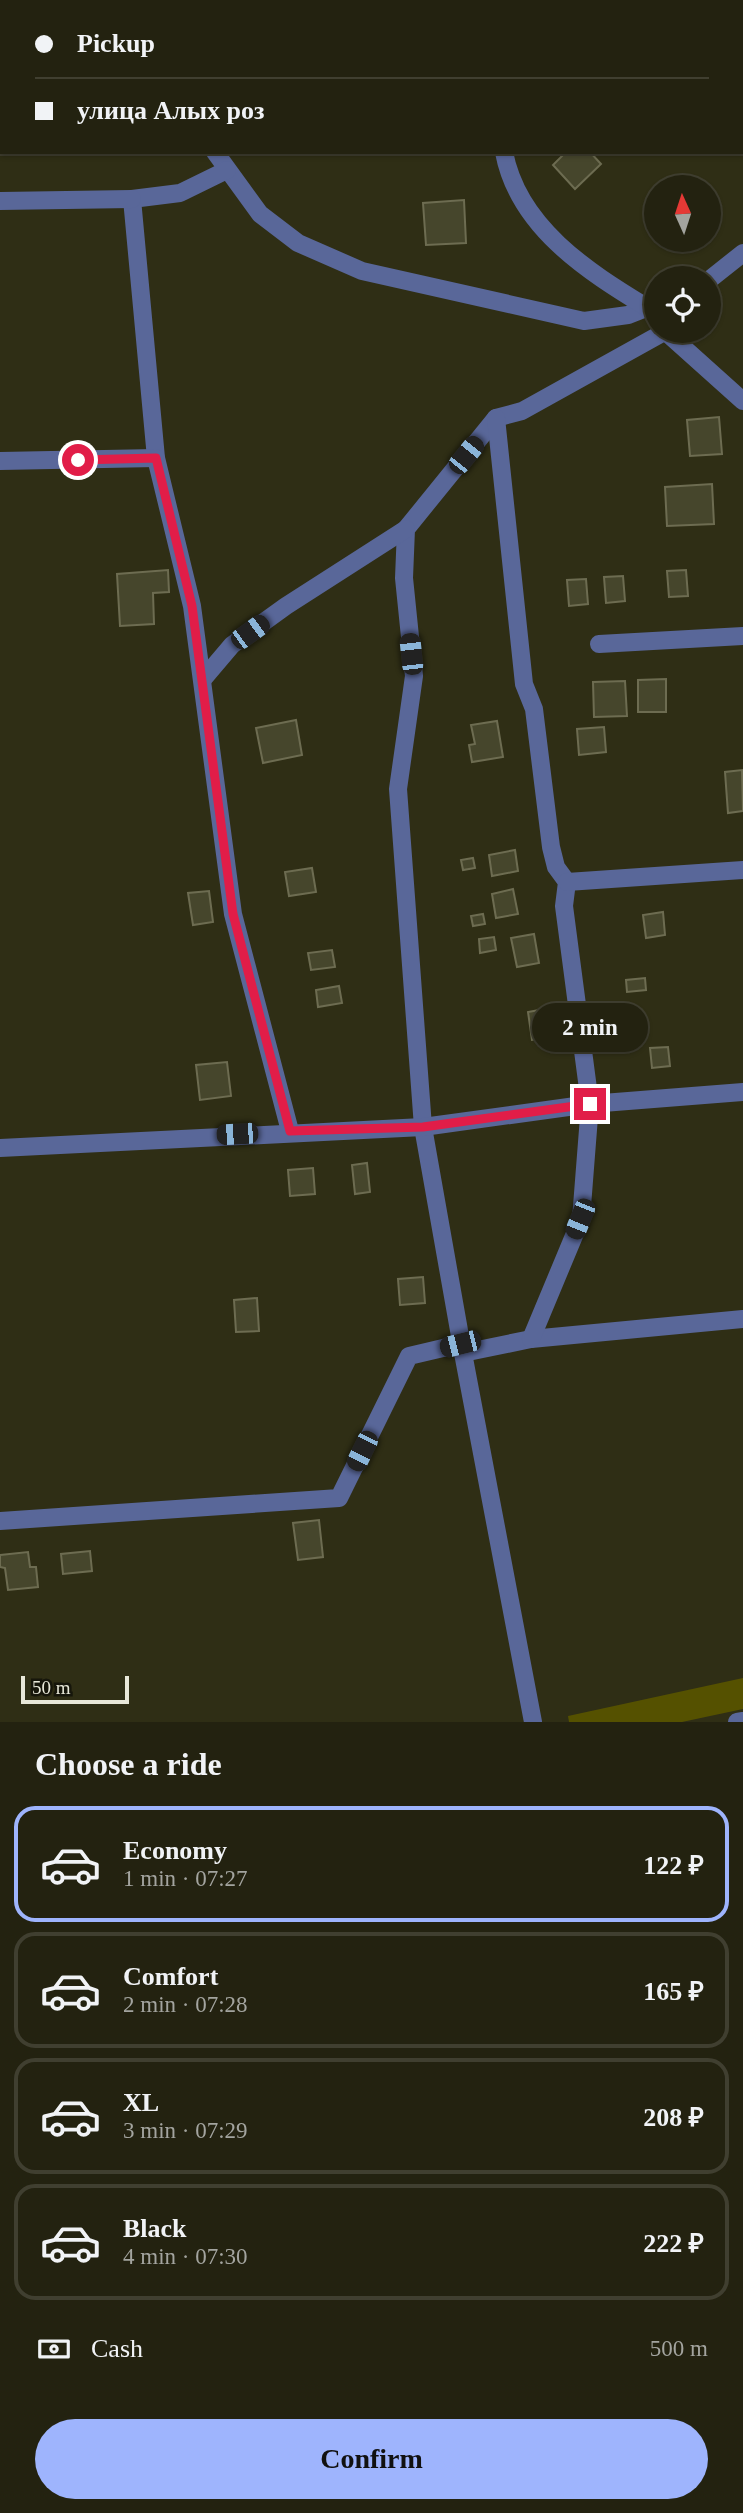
<!DOCTYPE html>
<html lang="en">
<head>
<meta charset="utf-8">
<style>
  :root { --surface:#232210; --page:#2f2f1e; --text:#f1f3f6; --muted:#a3a49f; --line:#403f30; --accent:#9eb4fd }
  body { margin:0; font-family:Georgia,serif; background:var(--page); color:var(--text); height:100vh; display:flex; flex-direction:column; font-size:26px; white-space:nowrap }
  * { box-sizing:border-box; margin:0 }
  p { font-size:23px; color:var(--muted) }
  .icon { flex:none; width:38px; height:38px; fill:none; stroke:currentColor; stroke-width:2; stroke-linecap:round; stroke-linejoin:round }
  .map { position:relative; height:1722px; overflow:hidden }
  .sheet { display:flex; flex-direction:column; background:var(--surface); flex:1 }
  .sheet>* { flex:none }
  .top-card { position:absolute; left:0px; top:0px; width:744px; height:154px; box-shadow:0 2px 5px #0004,0 0 0 2px var(--line); display:grid; align-content:center; height:154px; padding:0 35px; background:var(--surface) }
  .needle { width:46px; rotate:357deg }
  .buttons { position:absolute; left:644px; top:175px; display:grid; gap:14px }
  .buttons a { display:grid; place-items:center; width:77px; height:77px; border-radius:50%; background:var(--surface); box-shadow:0 2px 5px #0004,0 0 0 2px var(--line); font-size:35px }
  .scale { position:absolute; left:21px; bottom:18px; width:108px; box-sizing:border-box; padding-left:7px; border:4px solid #e8e8d9; border-top:0; font-size:19px; line-height:24px; white-space:nowrap; color:#e8e8d9; -webkit-text-stroke:5px #16160b; paint-order:stroke }
  .end { position:absolute; width:32px; height:32px; margin:-16px; border:9px solid #e11d48; background:#fff; box-shadow:0 0 0 4px #fff }
  .from { border-radius:50% }
  .bubble { position:absolute; height:49px; border-radius:24px; background:var(--surface); box-shadow:0 2px 5px #0004,0 0 0 2px var(--line); font-size:23px; font-weight:700; line-height:49px; text-align:center }
  .car { position:absolute; width:21px; height:42px; margin:-21px -10px; border-radius:9px; box-shadow:0 0 5px 2px #0007; background:linear-gradient(#222 24%,#8ab4d8 0 40%,#222 0 76%,#8ab4d8 0 86%,#222 0) }
  .top-card b { display:flex; align-items:center; gap:24px; height:66px; font-size:26px }
  .top-card b+b { border-top:2px solid var(--line) }
  .top-card i { width:18px; height:18px; background:var(--text) }
  ul { padding:0; list-style:none }
  li { display:flex; align-items:center; gap:21px; height:116px; margin:0 14px 10px; padding:0 21px; border:4px solid var(--line); border-radius:21px }
  li div { flex:1 }
  li b { display:block; font-size:26px }
  li em { font-style:normal; font-weight:700 }
  li.current { border-color:var(--accent) }
  li>.icon { width:63px; height:63px; stroke-width:1.5 }
  h2 { padding:0 35px; font-size:32px; line-height:84px }
  .pay { display:flex; align-items:center; gap:18px; height:77px; padding:0 35px; font-size:26px }
  .pay p { margin-inline-start:auto }
  .primary-button { display:flex; gap:14px; margin-top:auto; padding:14px 35px }
  .primary-button a { flex:1; height:80px; border-radius:42px; background:var(--accent); color:#111; font-size:28px; font-weight:700; line-height:80px; text-align:center }
  .map>svg:first-child { display:block }
  .green { fill:#555100 }
  .building { fill:#46462c; stroke:#6d6c51; stroke-width:2 }
  .lines { fill:none; stroke-linecap:round; stroke-linejoin:round }
  .minor { stroke:#596799; stroke-width:18 }
  .route { stroke:#e11d48; stroke-width:9 }
</style>
</head>
<body>
<div class="map">
<svg width="743" height="1722" viewBox="0 0 743 1722">
  <rect width="100%" height="100%" fill="#2f2e15"/>
  <polygon class="green" points="743,1678 743,1709 682,1722 569,1722 568,1716"/>
  <g class="building">
    <polygon points="566,152 590,152 601,164 575,189 553,165"/>
    <polygon points="464,200 466,243 426,245 423,203"/>
    <polygon points="719,417 722,454 690,456 687,420"/>
    <polygon points="712,484 714,524 667,526 665,487"/>
    <polygon points="168,570 169,592 153,593 154,624 120,626 117,574"/>
    <polygon points="686,570 688,596 669,597 667,571"/>
    <polygon points="623,576 625,601 606,603 604,577"/>
    <polygon points="586,579 588,604 569,606 567,580"/>
    <polygon points="666,679 666,712 638,712 638,680"/>
    <polygon points="625,681 627,716 594,717 593,682"/>
    <polygon points="296,720 302,755 263,763 256,728"/>
    <polygon points="497,721 503,757 472,762 469,745 475,744 471,725"/>
    <polygon points="604,727 606,752 579,755 577,729"/>
    <polygon points="742,770 743,811 728,813 725,772"/>
    <polygon points="515,850 518,871 492,876 489,855"/>
    <polygon points="473,858 475,868 463,870 461,860"/>
    <polygon points="312,868 316,892 289,896 285,872"/>
    <polygon points="513,889 518,914 496,918 492,894"/>
    <polygon points="209,891 213,922 193,925 188,893"/>
    <polygon points="663,912 665,935 646,938 643,915"/>
    <polygon points="483,914 485,924 473,926 471,916"/>
    <polygon points="534,934 539,963 517,967 511,938"/>
    <polygon points="494,937 496,950 480,953 479,939"/>
    <polygon points="332,950 335,967 311,970 308,953"/>
    <polygon points="645,978 646,990 627,992 626,980"/>
    <polygon points="339,986 342,1003 318,1007 316,990"/>
    <polygon points="550,1008 555,1037 532,1040 528,1012"/>
    <polygon points="668,1047 670,1066 652,1068 650,1048"/>
    <polygon points="227,1062 231,1096 200,1100 196,1065"/>
    <polygon points="367,1163 370,1192 355,1194 352,1165"/>
    <polygon points="313,1168 315,1194 290,1196 288,1170"/>
    <polygon points="423,1277 425,1303 400,1305 398,1279"/>
    <polygon points="257,1298 259,1331 236,1332 234,1300"/>
    <polygon points="319,1520 323,1557 298,1560 293,1523"/>
    <polygon points="90,1551 92,1571 63,1574 61,1554"/>
    <polygon points="28,1552 30,1567 36,1567 38,1587 8,1590 5,1568 0,1567 0,1555"/>
  </g>
  <g class="lines">
    <g class="minor">
      <polyline points="177,0 177,2"/>
      <polyline points="492,2 492,0"/>
      <polyline points="665,2 667,0"/>
      <polyline points="215,152 260,214 298,243 362,271 584,321 628,315 656,304"/>
      <path d="M504 152C518 227 587 271 648 308"/>
      <polyline points="227,170 180,193 132,199 156,458 192,606 233,914 290,1131"/>
      <polyline points="0,201 132,199"/>
      <polyline points="709,280 743,253"/>
      <polyline points="666,331 522,411 496,418 406,529 404,578 414,676 398,789 423,1127 463,1353 531,1339 743,1319"/>
      <polyline points="666,332 743,401"/>
      <polyline points="496,418 524,684 534,709 551,847 556,867 567,882 564,906 590,1104 581,1219 531,1339"/>
      <polyline points="0,461 156,458"/>
      <polyline points="599,644 743,636"/>
      <polyline points="204,678 232,645 286,606 406,529"/>
      <polyline points="567,882 743,870"/>
      <polyline points="0,1148 423,1127 590,1104 743,1092"/>
      <polyline points="463,1353 533,1722"/>
      <polyline points="0,1521 339,1498 409,1356 460,1344"/>
      <polyline points="737,1722 743,1721"/>
    </g>
  </g>
  <g class="lines">
    <polyline class="route" points="78,460 156,458 192,606 233,914 290,1131 423,1127 590,1104"/>
  </g>
</svg>
<div class="buttons">
<a><svg class="needle" viewBox="-14 -14 28 28"><path d="M0-13l5 13h-10z" fill="#e53935"/><path d="M0 13l5-13h-10z" fill="#a3a49f"/></svg></a>
<a><svg class="icon" aria-label="locate" viewBox="0 0 24 24"><circle cx="12" cy="12" r="6"/><path d="M12 2v4M12 18v4M2 12h4M18 12h4"/></svg></a>
</div>
<div class="scale">50 m</div>
<i class="end from" style="left:78px;top:460px"></i>
<i class="end" style="left:590px;top:1104px"></i>
<div class="bubble" style="left:532px;top:1003px;width:116px">2 min</div>
<i class="car" style="left:466px;top:455px;rotate:39deg"></i>
<i class="car" style="left:250px;top:632px;rotate:54deg"></i>
<i class="car" style="left:411px;top:654px;rotate:354deg"></i>
<i class="car" style="left:237px;top:1134px;rotate:267deg"></i>
<i class="car" style="left:580px;top:1219px;rotate:202deg"></i>
<i class="car" style="left:460px;top:1344px;rotate:256deg"></i>
<i class="car" style="left:362px;top:1451px;rotate:206deg"></i>
<div class="top-card">
<b><i class="from"></i>Pickup</b>
<b><i></i>улица Алых роз</b>
</div>
</div>
<section class="sheet">
<h2>Choose a ride</h2>
<ul>
<li class="current"><svg class="icon" aria-label="car" viewBox="0 0 24 24"><path d="M5 17H2v-5l4-1 3-4h7l3 4 3 1v5h-3M9 17h6M6 11h13"/><circle cx="7" cy="17" r="2"/><circle cx="17" cy="17" r="2"/></svg><div><b>Economy</b><p>1 min · 07:27</p></div><em>122 ₽</em></li>
<li><svg class="icon" aria-label="car" viewBox="0 0 24 24"><path d="M5 17H2v-5l4-1 3-4h7l3 4 3 1v5h-3M9 17h6M6 11h13"/><circle cx="7" cy="17" r="2"/><circle cx="17" cy="17" r="2"/></svg><div><b>Comfort</b><p>2 min · 07:28</p></div><em>165 ₽</em></li>
<li><svg class="icon" aria-label="car" viewBox="0 0 24 24"><path d="M5 17H2v-5l4-1 3-4h7l3 4 3 1v5h-3M9 17h6M6 11h13"/><circle cx="7" cy="17" r="2"/><circle cx="17" cy="17" r="2"/></svg><div><b>XL</b><p>3 min · 07:29</p></div><em>208 ₽</em></li>
<li><svg class="icon" aria-label="car" viewBox="0 0 24 24"><path d="M5 17H2v-5l4-1 3-4h7l3 4 3 1v5h-3M9 17h6M6 11h13"/><circle cx="7" cy="17" r="2"/><circle cx="17" cy="17" r="2"/></svg><div><b>Black</b><p>4 min · 07:30</p></div><em>222 ₽</em></li>
</ul>
<div class="pay"><svg class="icon" aria-label="cash" viewBox="0 0 24 24"><path d="M3 7h18v10H3z"/><circle cx="12" cy="12" r="2"/></svg>Cash<p>500 m</p></div>
<div class="primary-button"><a>Confirm</a></div>
</section>
</body>
</html>
